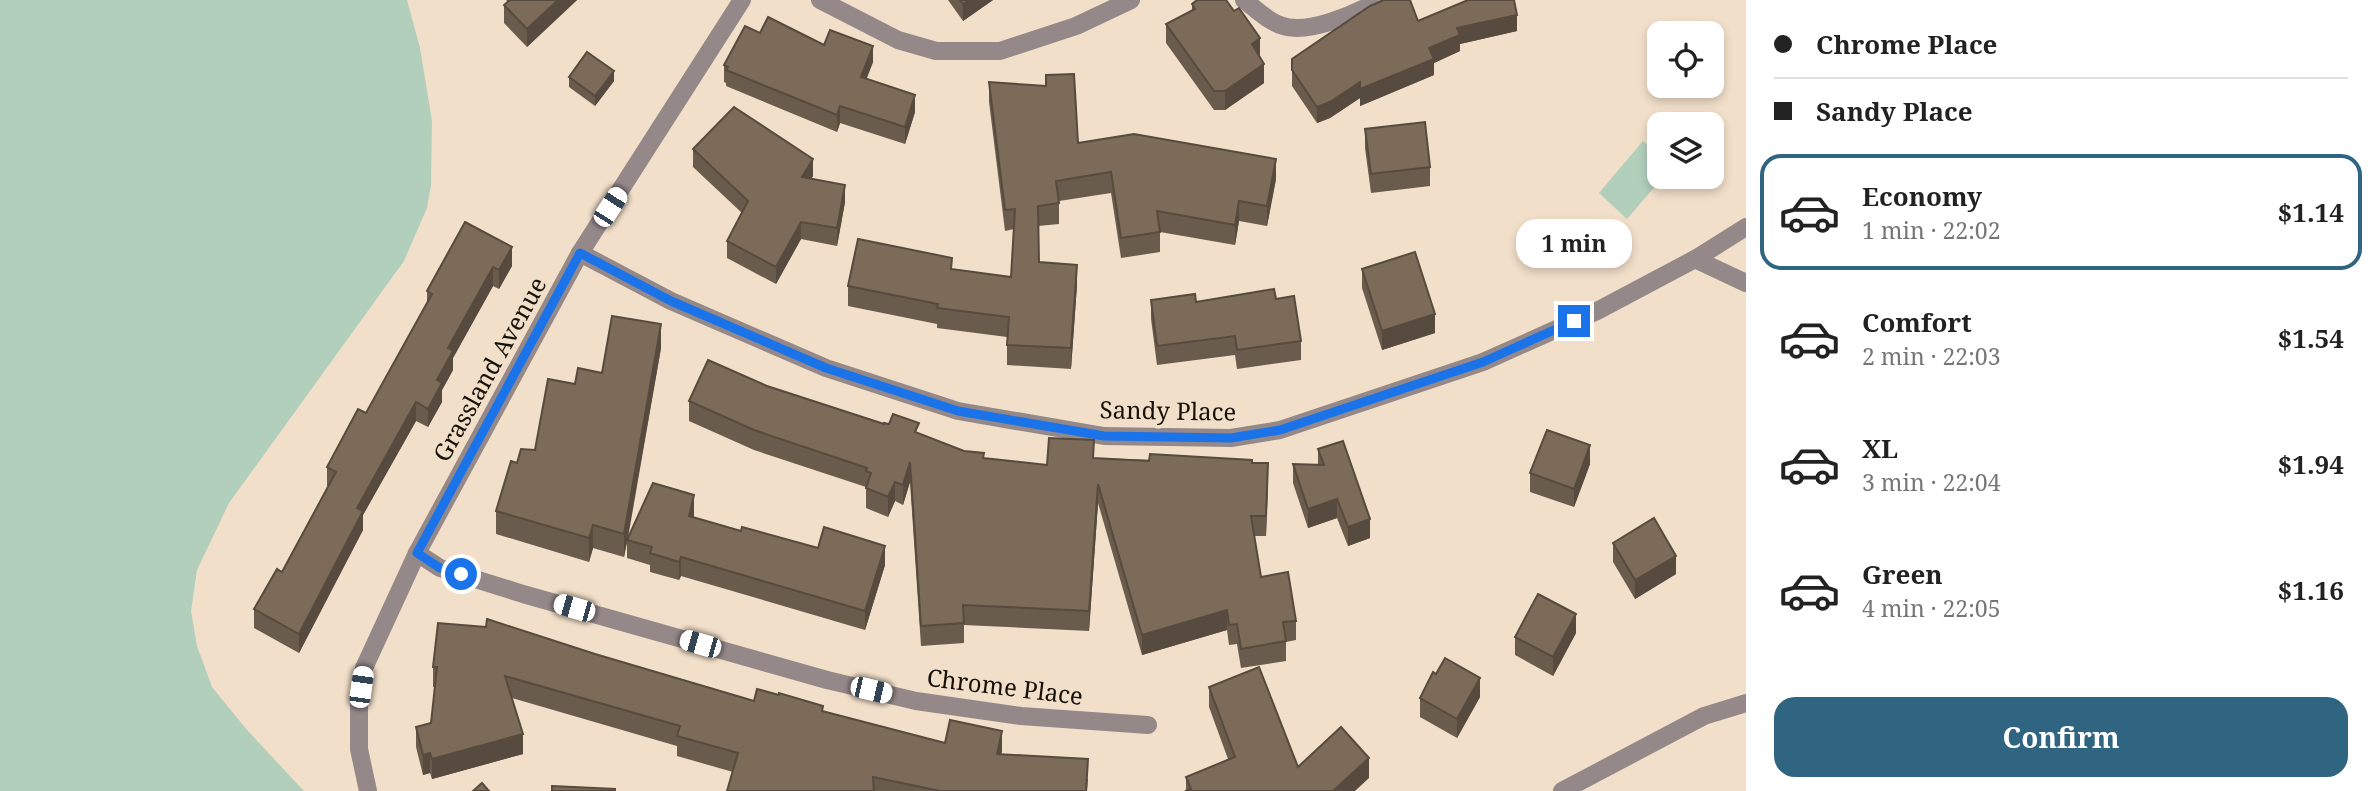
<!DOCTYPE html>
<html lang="en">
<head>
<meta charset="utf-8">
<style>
  :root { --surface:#fff; --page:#f2f2f2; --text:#222; --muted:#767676; --line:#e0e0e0; --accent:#306581 }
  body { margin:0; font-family:"Noto Serif",serif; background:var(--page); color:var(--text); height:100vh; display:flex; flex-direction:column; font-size:26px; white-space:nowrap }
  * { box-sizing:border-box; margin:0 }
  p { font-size:23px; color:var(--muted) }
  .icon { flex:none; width:38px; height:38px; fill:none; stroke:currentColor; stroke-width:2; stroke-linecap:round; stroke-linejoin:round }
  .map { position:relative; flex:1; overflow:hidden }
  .panel { display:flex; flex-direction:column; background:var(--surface); width:630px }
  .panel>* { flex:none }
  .top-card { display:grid; align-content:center; height:154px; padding:0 28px; background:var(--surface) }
  .controls { position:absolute; left:1647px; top:21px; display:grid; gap:14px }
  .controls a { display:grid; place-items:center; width:77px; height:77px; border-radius:14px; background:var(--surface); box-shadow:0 4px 10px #0003; font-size:35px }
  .end { position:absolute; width:32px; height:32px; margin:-16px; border:9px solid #1a73e8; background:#fff; box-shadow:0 0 0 4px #fff }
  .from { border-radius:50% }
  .bubble { position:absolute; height:49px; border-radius:21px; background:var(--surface); box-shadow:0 4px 10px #0003; font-size:23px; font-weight:700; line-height:49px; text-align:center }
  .car { position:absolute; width:21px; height:42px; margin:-21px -10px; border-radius:9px; box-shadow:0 0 5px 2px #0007; background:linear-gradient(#fff 24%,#345 0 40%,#fff 0 76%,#345 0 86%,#fff 0) }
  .top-card b { display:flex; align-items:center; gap:24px; height:66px; font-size:26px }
  .top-card b+b { border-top:2px solid var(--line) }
  .top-card i { width:18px; height:18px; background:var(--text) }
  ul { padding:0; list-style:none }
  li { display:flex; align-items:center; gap:21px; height:116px; margin:0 14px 10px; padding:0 14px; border:4px solid transparent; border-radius:21px }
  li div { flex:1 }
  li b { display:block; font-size:26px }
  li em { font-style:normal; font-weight:700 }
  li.selected { border-color:var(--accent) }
  li>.icon { width:63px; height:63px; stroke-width:1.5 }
  .action { display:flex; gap:14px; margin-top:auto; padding:14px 28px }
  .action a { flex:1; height:80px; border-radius:21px; background:var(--accent); color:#fff; font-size:28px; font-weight:700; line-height:80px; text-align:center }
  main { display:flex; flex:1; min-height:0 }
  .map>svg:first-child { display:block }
  .green { fill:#b2cfbc }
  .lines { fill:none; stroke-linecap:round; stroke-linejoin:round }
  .minor { stroke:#958889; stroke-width:18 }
  .wall { fill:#6a5c4c }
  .shaded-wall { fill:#564b3e }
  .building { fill:#7b6b58; stroke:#564b3e; stroke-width:2 }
  .route { stroke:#1a73e8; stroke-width:9 }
  .labels { text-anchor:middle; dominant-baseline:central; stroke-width:7; stroke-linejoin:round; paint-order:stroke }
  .street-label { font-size:24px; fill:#161109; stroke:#f1dfc9 }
</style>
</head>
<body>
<main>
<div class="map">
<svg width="1746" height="791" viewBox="0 0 1746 791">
  <rect width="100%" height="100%" fill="#f1dfc9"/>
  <g class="green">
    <polygon points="0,0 407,0 420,48 432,121 431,185 427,208 404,261 229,503 197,570 191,611 197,646 212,687 248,731 304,791 0,791"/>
    <polygon points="1643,141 1659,156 1659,177 1663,177 1627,219 1599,193"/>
  </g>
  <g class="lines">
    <g class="minor">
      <polyline points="820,0 898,40 936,51 1000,51 1076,26 1131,0"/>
      <path d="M1244 0C1256 9 1266 20 1280 25 1307 36 1357 13 1380 0"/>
      <polyline points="580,253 671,301 826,368 958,411 1104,436 1231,438 1280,430 1483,362 1597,311 1695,259 1746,227"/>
      <polyline points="1695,259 1746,283"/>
      <polyline points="417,553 440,568 523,594 827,680 916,701 1021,716 1148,725"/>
      <polyline points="368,791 359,749 359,706 364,668 417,553 580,253 742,0"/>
      <polyline points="1562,791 1704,716 1746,703"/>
    </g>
  </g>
  <g class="wall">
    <polygon points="506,0 577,0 527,47 504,23 504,5 508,2"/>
    <polygon points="948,0 993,0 963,21"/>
    <polygon points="1192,4 1260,57 1264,83 1225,110 1214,110 1166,43 1166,24 1192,11"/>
    <polygon points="1418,21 1517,31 1460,44 1460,51 1434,63 1434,75 1360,106 1360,98 1330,118 1317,123 1292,86 1292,59"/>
    <polygon points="760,33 824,45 873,62 866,79 915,112 905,144 840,123 837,132 726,86 726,83 724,82 724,65"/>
    <polygon points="1046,75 1078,143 1276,179 1267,226 1239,221 1235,245 1160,232 1160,252 1121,258 1111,193 1059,201 1059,224 1038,226 1039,262 1077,285 1071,369 1007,365 1007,337 937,328 937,324 848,306 848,286 952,269 1011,277 1014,229 1005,231 989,102 989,82 1046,86"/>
    <polygon points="569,77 614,81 595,106 569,87"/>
    <polygon points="1365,129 1430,167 1430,186 1371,193 1365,148"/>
    <polygon points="693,149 813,176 811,179 845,202 837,246 801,239 776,284 727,258 727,241 742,213 693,167"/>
    <polygon points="465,222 512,266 499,289 493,286 453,358 453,370 442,390 442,402 428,427 416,421 363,515 363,530 299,653 254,628 254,609 282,572 328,486 327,486 327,467 366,413 427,303 427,291"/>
    <polygon points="1362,269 1435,333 1382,350 1362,288"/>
    <polygon points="1276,299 1301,341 1301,360 1237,369 1235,355 1157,365 1151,319 1151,300 1196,302"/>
    <polygon points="661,348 628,538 694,514 694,518 741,531 818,548 885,565 865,630 681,576 679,580 650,572 650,565 627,558 627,543 624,557 593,548 589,562 496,534 496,511 517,463 535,450 575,384"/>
    <polygon points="767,386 884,424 919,434 984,458 1047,465 1094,458 1252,463 1268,483 1266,536 1254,536 1261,577 1296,621 1296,640 1286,642 1286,661 1241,668 1237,644 1229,645 1227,630 1142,655 1098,503 1089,631 964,625 964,643 921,646 910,482 903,505 895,501 888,517 866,508 866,487 754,450 689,421 689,401"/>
    <polygon points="1318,449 1370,538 1348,546 1337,518 1308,528 1293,483 1293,464 1318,465"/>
    <polygon points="1590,464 1574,507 1530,492 1530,473"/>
    <polygon points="1613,543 1676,574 1635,599 1613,562"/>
    <polygon points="1576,633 1553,676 1515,655 1515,637"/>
    <polygon points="595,654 754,701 823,711 945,743 1002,751 1001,754 1088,779 1087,791 727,791 733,772 677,756 677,746 512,698 523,754 432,779 430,773 423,775 416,747 416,727 431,723 435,687 433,687 433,667"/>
    <polygon points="1209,687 1298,767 1369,778 1186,791 1186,777 1228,759 1209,707"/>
    <polygon points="1480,697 1457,738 1420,717 1420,698"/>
  </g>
  <g class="shaded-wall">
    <polygon points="558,0 577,0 527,47 527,29"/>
    <polygon points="969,0 993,0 963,21 963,4"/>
    <polygon points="1517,15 1517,31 1460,44 1460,51 1434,63 1434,75 1360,106 1360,89 1457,28"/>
    <polygon points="1260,38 1260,57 1252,44"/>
    <polygon points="873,46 873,62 861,94 861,77"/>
    <polygon points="1264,64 1264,83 1225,110 1225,91"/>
    <polygon points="614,71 614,81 595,106 595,96"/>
    <polygon points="1360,82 1360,98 1330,118 1317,123 1317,107"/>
    <polygon points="915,95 915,112 905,144 905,127"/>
    <polygon points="840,106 840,123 837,132 837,115"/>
    <polygon points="813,159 813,176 802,194 802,177"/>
    <polygon points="1276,159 1276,179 1267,226 1267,206"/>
    <polygon points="845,185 845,202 837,246 837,228"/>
    <polygon points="1239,201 1239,221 1235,245 1235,225"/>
    <polygon points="801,222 801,239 776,284 776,267"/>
    <polygon points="512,247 512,266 499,289 499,270"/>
    <polygon points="1077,265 1077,285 1071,369 1071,348"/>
    <polygon points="493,267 493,286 453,358 453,370 442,390 442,402 428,427 428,409 448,348"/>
    <polygon points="1435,314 1435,333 1382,350 1382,331"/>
    <polygon points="661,324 661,348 624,557 624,534"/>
    <polygon points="416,402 416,421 363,515 363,530 299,653 299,634 357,508"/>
    <polygon points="1590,445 1590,464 1574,507 1574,489"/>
    <polygon points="910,462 910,482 903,505 903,485"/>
    <polygon points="1268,463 1268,483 1266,536 1266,516"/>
    <polygon points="895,482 895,501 888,517 888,497"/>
    <polygon points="1098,484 1098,503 1089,631 1089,611"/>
    <polygon points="694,495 694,514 689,535 689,516"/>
    <polygon points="1337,499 1337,518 1308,528 1308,509"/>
    <polygon points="1370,519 1370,538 1348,546 1348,527"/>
    <polygon points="593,525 593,548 589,562 589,538"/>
    <polygon points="885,546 885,565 865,630 865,611"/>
    <polygon points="1676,556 1676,574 1635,599 1635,580"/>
    <polygon points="681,557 681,576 679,580 679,562"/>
    <polygon points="1227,610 1227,630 1142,655 1142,635"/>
    <polygon points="1576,614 1576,633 1553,676 1553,657"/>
    <polygon points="1480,678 1480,697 1457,738 1457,719"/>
    <polygon points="1002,731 1002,751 997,774 997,754"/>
    <polygon points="523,734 523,754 432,779 432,759"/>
    <polygon points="430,753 430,773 423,775 423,755"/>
    <polygon points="1369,758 1369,778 1355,791 1333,791"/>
  </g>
  <g class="building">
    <polygon points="510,0 558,0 527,29 504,5"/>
    <polygon points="960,0 969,0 963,4"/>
    <polygon points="1197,0 1226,0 1234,11 1239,8 1260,38 1252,44 1264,64 1225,91 1214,91 1166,24 1195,9 1192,4"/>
    <polygon points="1384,0 1410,0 1418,21 1468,0 1514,0 1517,15 1457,28 1460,35 1429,48 1434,59 1360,89 1360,82 1330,102 1317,107 1292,70 1292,59 1370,6"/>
    <polygon points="768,17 824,45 830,30 873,46 861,77 915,95 905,127 840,106 837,115 726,70 728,67 724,65 745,26 760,33"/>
    <polygon points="587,52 614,71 595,96 569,77"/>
    <polygon points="1074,74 1078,143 1134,134 1276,159 1267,206 1239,201 1235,225 1157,211 1160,232 1121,238 1111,172 1056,181 1059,203 1038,206 1039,262 1077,265 1071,348 1007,345 1009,317 937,308 938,304 848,286 858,239 952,258 951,269 1011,277 1015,209 1005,210 989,82 1046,86 1046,75"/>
    <polygon points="734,107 813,159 802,177 845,185 837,228 801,222 776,267 727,241 748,201 693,149"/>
    <polygon points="1425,122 1430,167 1371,174 1365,129"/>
    <polygon points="465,222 512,247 499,270 493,267 448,348 453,351 437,380 442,383 428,409 416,402 357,508 363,511 299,634 254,609 277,569 282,572 336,472 327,467 358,409 366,413 432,294 427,291"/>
    <polygon points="1415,252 1435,314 1382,331 1362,269"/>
    <polygon points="1274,289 1276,299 1294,296 1301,341 1237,350 1235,336 1157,346 1151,300 1195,294 1196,302"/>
    <polygon points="612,316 661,324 624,534 593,525 589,538 496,511 511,461 517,463 521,449 535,450 548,379 575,384 578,368 602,373"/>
    <polygon points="708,360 767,386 884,424 884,423 889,424 893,414 919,423 915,432 964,451 984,453 983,458 1047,465 1049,438 1094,440 1093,458 1149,461 1150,454 1252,460 1252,463 1268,463 1266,516 1251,516 1261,577 1288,572 1296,621 1283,622 1286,641 1241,649 1237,624 1229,625 1227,610 1142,635 1098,484 1089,611 963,605 964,623 921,626 910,462 903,485 895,482 888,497 866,488 871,473 866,471 867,468 754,430 689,401"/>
    <polygon points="1547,430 1590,445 1574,489 1530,473"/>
    <polygon points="1343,441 1370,519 1348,527 1337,499 1308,509 1293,464 1324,465 1318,449"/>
    <polygon points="653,483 694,495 689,516 741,531 742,527 818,548 824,527 885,546 865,611 681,557 679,562 650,553 652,547 627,540"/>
    <polygon points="1654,518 1676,556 1635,580 1613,543"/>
    <polygon points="1538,594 1576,614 1553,657 1515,637"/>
    <polygon points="487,619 595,654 754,701 757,689 779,695 779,693 823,706 822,711 945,743 950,720 1002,731 997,754 1088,759 1086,791 940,791 873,777 874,791 727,791 738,753 677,736 680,726 505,676 523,734 432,759 430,753 423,755 416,727 431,723 437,667 433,667 438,623 486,627"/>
    <polygon points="1445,658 1480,678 1457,719 1420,698 1433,672 1436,674"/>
    <polygon points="1259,667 1298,767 1341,727 1369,758 1333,791 1185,791 1191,789 1186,777 1235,757 1209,687"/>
    <polygon points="482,783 489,791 473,791"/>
    <polygon points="552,786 615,789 615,791 552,791"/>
  </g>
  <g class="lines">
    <polyline class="route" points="461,574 440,568 417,553 580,253 671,301 826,368 958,411 1104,436 1231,438 1280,430 1483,362 1574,321"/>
  </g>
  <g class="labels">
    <g class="street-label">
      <text transform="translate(489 369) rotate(-61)">Grassland Avenue</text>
      <text transform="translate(1168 410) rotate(1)">Sandy Place</text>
      <text transform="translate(1005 686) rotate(7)">Chrome Place</text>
    </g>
  </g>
</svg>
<div class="controls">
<a><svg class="icon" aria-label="locate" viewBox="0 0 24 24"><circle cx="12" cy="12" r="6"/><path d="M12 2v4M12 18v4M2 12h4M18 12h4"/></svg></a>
<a><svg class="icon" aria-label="layers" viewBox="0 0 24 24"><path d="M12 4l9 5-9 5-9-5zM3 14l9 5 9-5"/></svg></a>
</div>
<i class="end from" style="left:461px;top:574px"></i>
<i class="end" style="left:1574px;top:321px"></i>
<div class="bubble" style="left:1516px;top:219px;width:116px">1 min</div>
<i class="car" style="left:610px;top:207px;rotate:33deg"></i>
<i class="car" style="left:574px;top:608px;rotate:286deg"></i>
<i class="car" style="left:700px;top:644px;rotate:286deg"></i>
<i class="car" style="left:361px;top:687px;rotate:8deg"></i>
<i class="car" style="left:871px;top:690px;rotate:103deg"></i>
</div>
<section class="panel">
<div class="top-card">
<b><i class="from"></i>Chrome Place</b>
<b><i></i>Sandy Place</b>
</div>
<ul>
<li class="selected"><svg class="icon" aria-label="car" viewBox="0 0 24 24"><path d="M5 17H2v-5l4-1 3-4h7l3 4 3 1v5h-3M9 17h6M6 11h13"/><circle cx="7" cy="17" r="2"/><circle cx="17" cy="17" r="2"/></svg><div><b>Economy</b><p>1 min · 22:02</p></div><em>$1.14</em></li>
<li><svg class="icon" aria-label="car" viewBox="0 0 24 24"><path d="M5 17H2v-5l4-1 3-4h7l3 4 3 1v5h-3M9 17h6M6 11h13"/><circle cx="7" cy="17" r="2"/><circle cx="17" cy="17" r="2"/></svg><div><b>Comfort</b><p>2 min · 22:03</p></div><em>$1.54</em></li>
<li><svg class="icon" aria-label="car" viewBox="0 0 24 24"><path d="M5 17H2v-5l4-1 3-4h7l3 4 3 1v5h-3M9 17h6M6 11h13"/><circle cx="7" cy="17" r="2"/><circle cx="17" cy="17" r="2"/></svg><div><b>XL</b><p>3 min · 22:04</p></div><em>$1.94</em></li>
<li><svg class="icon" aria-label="car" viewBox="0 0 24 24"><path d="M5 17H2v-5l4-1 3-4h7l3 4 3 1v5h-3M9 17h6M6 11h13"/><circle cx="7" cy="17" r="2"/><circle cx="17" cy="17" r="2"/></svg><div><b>Green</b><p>4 min · 22:05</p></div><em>$1.16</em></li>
</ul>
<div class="action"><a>Confirm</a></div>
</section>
</main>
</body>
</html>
